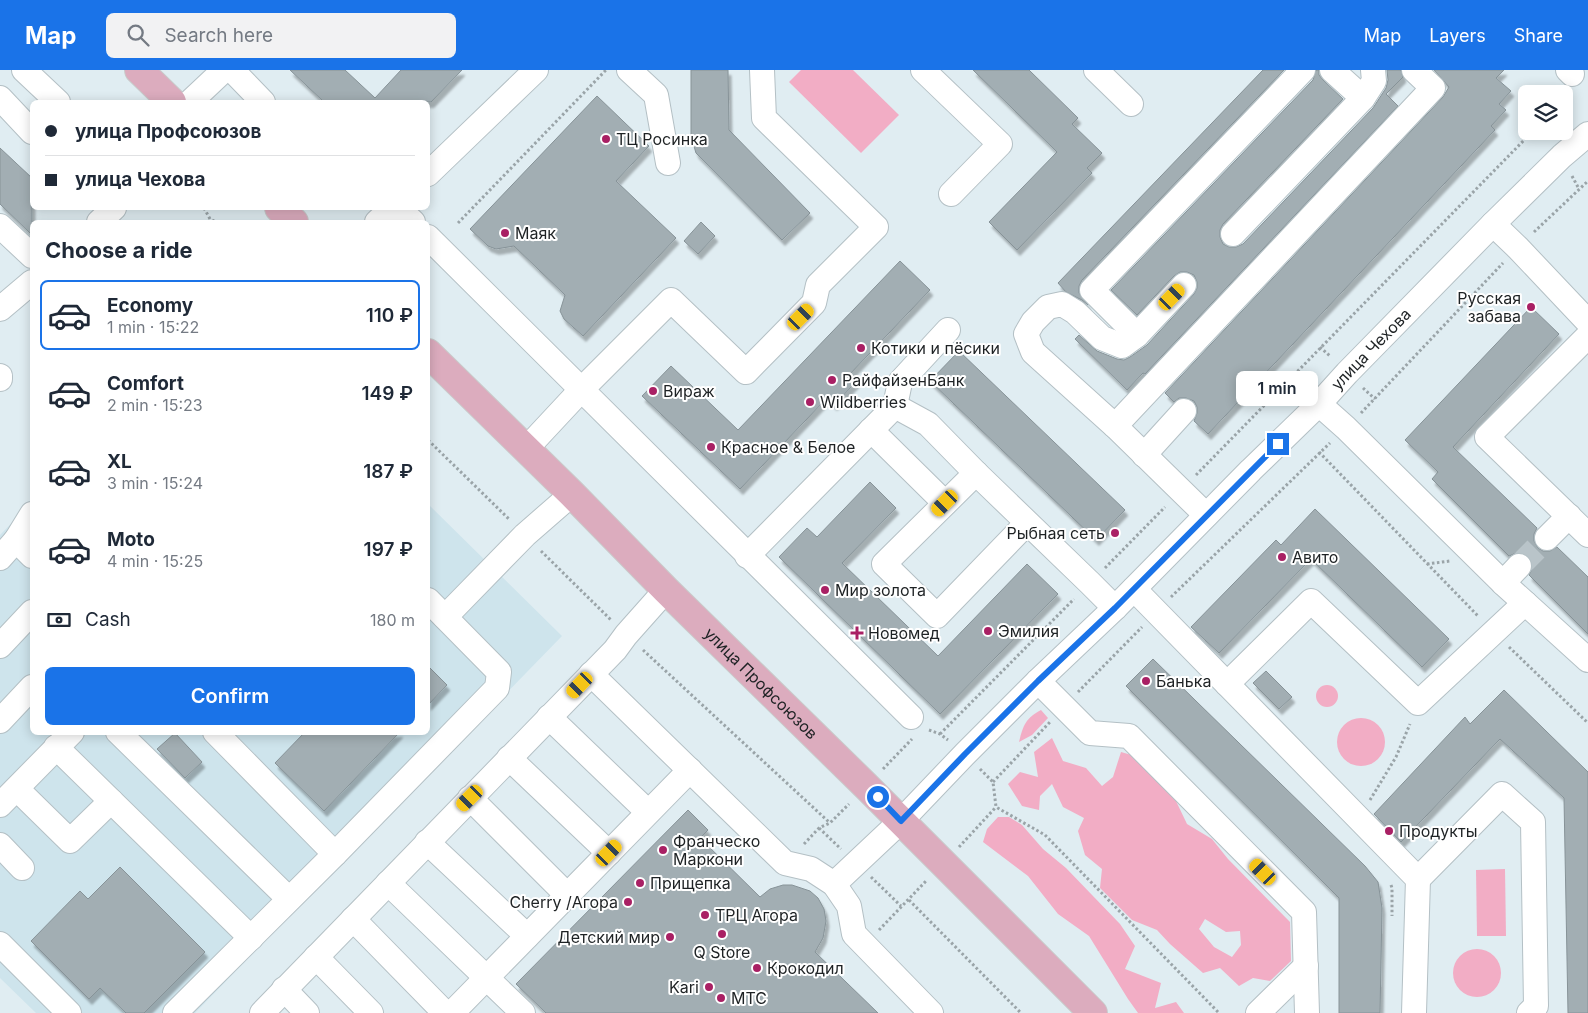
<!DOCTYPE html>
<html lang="en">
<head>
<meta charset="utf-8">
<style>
  :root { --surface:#fff; --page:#f2f2f3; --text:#1f2937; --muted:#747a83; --line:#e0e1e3; --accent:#1a73e8 }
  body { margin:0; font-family:Inter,sans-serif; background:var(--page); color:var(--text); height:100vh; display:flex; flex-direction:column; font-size:19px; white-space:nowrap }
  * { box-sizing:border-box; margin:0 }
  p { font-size:16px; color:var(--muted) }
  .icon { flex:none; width:28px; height:28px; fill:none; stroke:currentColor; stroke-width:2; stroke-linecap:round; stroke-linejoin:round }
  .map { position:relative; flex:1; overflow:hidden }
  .sheet { position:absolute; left:30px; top:150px; width:400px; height:515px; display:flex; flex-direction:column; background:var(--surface); border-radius:8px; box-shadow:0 2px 12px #0003 }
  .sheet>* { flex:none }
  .top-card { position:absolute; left:30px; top:30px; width:400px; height:110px; border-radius:8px; box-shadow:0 2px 12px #0003; display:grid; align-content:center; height:110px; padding:0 15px; background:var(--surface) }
  .buttons { position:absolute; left:1518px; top:15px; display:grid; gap:10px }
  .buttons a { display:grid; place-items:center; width:55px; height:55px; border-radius:8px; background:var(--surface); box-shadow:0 2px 12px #0003; font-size:25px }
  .end { position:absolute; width:22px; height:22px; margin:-11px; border:6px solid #1a73e8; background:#fff; box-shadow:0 0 0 2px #fff }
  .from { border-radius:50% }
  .bubble { position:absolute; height:35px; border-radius:8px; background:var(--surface); box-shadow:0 2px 12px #0003; font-size:16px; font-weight:600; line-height:35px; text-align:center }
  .car { position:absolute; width:15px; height:30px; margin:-15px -8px; border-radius:6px; box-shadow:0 0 4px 1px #0007; background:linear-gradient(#f5c518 24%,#345 0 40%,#f5c518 0 76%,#345 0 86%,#f5c518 0) }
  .top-card b { display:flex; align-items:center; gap:18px; height:48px; font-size:19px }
  .top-card b+b { border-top:1px solid var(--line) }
  .top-card i { width:12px; height:12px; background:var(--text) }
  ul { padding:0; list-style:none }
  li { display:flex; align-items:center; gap:15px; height:70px; margin:0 10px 8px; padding:0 5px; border:2px solid transparent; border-radius:8px }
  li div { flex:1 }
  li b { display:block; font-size:19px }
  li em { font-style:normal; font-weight:600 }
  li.current { border-color:var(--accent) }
  li>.icon { width:45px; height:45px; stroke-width:1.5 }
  h2 { padding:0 15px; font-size:22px; line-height:60px }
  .pay { display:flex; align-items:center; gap:12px; height:55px; padding:0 15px; font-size:19px }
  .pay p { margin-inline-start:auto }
  .cta { display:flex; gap:10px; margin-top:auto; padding:10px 15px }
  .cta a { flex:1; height:58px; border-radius:8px; background:var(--accent); color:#fff; font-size:20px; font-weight:600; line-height:58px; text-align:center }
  header { display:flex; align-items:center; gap:30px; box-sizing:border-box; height:70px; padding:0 25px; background:var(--accent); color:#fff }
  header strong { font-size:24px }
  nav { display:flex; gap:28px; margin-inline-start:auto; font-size:18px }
  .search { width:350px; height:45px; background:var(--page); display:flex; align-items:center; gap:12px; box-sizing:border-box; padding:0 18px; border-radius:8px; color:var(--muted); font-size:19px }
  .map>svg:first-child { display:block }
  .built { fill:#cee4ec }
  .green { fill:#f2adc5; fill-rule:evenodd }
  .building { fill:#a2aeb3; stroke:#879398; filter:url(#shadow) }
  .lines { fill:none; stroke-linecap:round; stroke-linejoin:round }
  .minor-tunnel { stroke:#b9c4c9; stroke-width:24; stroke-dasharray:24 12; stroke-linecap:butt }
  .minor-casing { stroke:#b4c0c5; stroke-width:26 }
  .major-casing { stroke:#c9caca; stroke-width:30 }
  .path { stroke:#9aa4a8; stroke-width:3; stroke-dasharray:2.5 2.5; stroke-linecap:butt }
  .minor { stroke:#fff; stroke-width:24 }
  .major { stroke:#dcacbe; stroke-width:28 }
  .route { stroke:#1a73e8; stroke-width:6 }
  .poi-dot { fill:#a92064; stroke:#fff; stroke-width:2 }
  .labels { text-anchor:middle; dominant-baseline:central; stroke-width:4; stroke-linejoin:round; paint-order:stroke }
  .poi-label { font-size:16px; fill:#1e2224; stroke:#fff; text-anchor:start }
  .street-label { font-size:16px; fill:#1e2224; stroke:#fff }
</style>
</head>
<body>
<header>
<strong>Map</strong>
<div class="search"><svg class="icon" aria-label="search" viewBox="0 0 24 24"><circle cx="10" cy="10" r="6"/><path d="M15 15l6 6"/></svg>Search here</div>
<nav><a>Map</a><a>Layers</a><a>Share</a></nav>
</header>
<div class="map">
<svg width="1588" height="943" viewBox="0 0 1588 943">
  <defs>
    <filter id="shadow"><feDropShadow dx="3" dy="5.5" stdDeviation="1" flood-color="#0004"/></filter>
  </defs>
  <rect width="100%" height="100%" fill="#e0edf2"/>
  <polygon class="built" points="32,432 32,662 428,662 428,434 562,566 195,943 36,943 0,908 0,465"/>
  <g class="green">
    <polygon points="801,0 853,0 899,45 861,83 789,12"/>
    <circle cx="1327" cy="626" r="11"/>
    <path d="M1041 640 1048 648 1032 665 1019 672C1023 655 1026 648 1041 640Z"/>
    <circle cx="1361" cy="672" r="24"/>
    <path d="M1052 668 1063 691 1086 698 1102 716 1113 707 1121 682 1135 686 1176 731 1187 754 1212 769 1228 789 1290 852 1291 891 1270 911 1253 908 1239 916 1220 898 1203 903 1170 874 1157 860 1132 850 1100 818 1102 799 1085 785 1078 761 1084 748 1063 737 1052 714 1040 726 1039 740 1022 736 1008 714 1020 702 1038 707 1034 682ZM1205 849 1226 862 1240 861 1241 875 1232 887 1214 877 1199 859Z"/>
    <polygon points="998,747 1009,747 1022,755 1043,779 1066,798 1120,854 1135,876 1125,899 1161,913 1155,938 1176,932 1184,943 1138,943 1128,929 1089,866 1058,844 1028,806 983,772 987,759"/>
    <polygon points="1505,799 1506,866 1477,866 1476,800"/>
    <circle cx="1477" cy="903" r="24"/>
  </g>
  <g class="building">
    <polygon points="290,0 345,0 375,28 401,0 462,0 431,32 324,32"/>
    <polygon points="691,0 728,0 729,60 810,143 782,170 696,83 691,66"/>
    <polygon points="973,0 1029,0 1078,48 1072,54 1102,83 1087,98 1092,103 1017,180 989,152 1057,82"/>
    <polygon points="1263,0 1284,0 1082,210 1079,216 1079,223 1088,235 1082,230 1066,222 1058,213"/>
    <polygon points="1316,0 1319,0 1319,5 1323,10 1343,29 1223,154 1220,160 1220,167 1223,174 1229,177 1236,177 1243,174 1373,38 1386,18 1388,10 1387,0 1401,0 1403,7 1386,24 1398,36 1145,304 1143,303 1127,320 1075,269 1079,265 1097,281 1117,289 1124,290 1130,287 1147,275 1194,224 1197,218 1197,212 1194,205 1187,202 1180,202 1174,206 1137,245 1111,220 1313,10"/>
    <polygon points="1434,0 1504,0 1496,8 1511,21 1499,34 1506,40 1491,56 1495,60 1208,364 1194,351 1197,343 1197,337 1194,331 1186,328 1179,328 1174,332 1165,323 1443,27 1449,17"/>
    <polygon points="597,26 649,76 616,111 676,168 583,266 564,249 560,241 565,225 514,176 496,179 488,176 470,159"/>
    <polygon points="0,78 32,108 32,165 0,134"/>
    <polygon points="701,152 715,166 698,184 684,171"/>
    <polygon points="900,191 930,220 849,305 856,312 834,335 827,328 740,419 642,326 671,296 738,360"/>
    <polygon points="1531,237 1559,264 1453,377 1537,458 1534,464 1534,471 1538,478 1543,481 1550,481 1557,477 1588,507 1588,564 1529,505 1532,499 1532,493 1529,486 1522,483 1516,483 1509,486 1432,409 1438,402 1405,370"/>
    <polygon points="959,281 1125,440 1096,470 930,311"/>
    <polygon points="870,412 896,438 842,493 938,586 1027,494 1058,524 940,644 779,487 807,458 817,467"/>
    <polygon points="1315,439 1449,569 1422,597 1311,489 1219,583 1191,557 1276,470 1281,475"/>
    <polygon points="1153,589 1365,796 1378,812 1382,838 1380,943 1339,943 1339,828 1126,616"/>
    <polygon points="428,596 447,615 428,635"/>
    <polygon points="1266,601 1292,627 1279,639 1253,613"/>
    <polygon points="1504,620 1588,702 1588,943 1568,943 1564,728 1500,669 1401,772 1374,744 1465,647 1470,654"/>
    <polygon points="305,662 400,662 324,741 275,693"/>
    <polygon points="175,663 202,692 185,708 157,679"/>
    <polygon points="688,740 708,760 700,768 760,827 770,819 783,815 792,815 810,821 818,828 824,839 826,851 823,868 815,882 878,943 546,943 516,914"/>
    <polygon points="120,797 205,882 144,943 126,943 100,918 89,929 31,871 80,821 88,829"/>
  </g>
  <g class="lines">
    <polyline class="minor-tunnel" points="1519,496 1547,468"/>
    <g class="minor-casing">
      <g id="minor">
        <polyline points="24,0 58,32"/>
        <polyline points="232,0 263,32"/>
        <polyline points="629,0 656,25 668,93"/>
        <polyline points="923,0 1000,74 951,124"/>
        <polyline points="1096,0 1131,34"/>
        <polyline points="1332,0 1363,28"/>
        <polyline points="1568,0 1572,4"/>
        <polyline points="0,28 32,62"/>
        <polyline points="190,32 224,0"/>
        <polyline points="428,104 536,0"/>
        <polyline points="398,138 413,152"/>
        <polyline points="99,152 114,138"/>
        <polyline points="377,152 392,138"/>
        <polyline points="1493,154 1518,178 1588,252"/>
        <polyline points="0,156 32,186"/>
        <polyline points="1233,164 1363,28 1374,11 1373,0"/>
        <polyline points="428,167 911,647"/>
        <polyline points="1184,215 1137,265 1122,276 1102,268 1075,242 1062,234 1048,237 1033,252 1026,264 1033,282 1115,356 1206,445"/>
        <polyline points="0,239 32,212"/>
        <polyline points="1137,265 1092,220 1303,0"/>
        <polyline points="1588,266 1487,367 1588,465"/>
        <polyline points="0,306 0,309"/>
        <polyline points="1319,334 1346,358 1503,513 1588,590"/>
        <polyline points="895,336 928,354 976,403 1090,513 1115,538"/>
        <polyline points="1115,356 1433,18 1414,0"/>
        <polyline points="871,360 945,433"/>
        <polyline points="526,379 581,320 671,230 746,302 814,233 818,215 876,157 764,48 762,0"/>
        <polyline points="1144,385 1184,341"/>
        <polyline points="976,403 884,494 937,546 1027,453"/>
        <polyline points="1547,468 1569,446"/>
        <polyline points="16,470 32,486"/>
        <polyline points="747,486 895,336 900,312 948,260"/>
        <polyline points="0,488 16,470 32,444"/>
        <polyline points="1503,513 1519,496"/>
        <polyline points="1134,519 1418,809 1414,943"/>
        <polyline points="445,547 525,465 572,424"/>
        <polyline points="0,576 32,542"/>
        <polyline points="591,604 785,793 811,799 834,814 849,836 854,864 931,943"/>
        <polyline points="1038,611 1090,663 1129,666 1304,842 1307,943"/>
        <polyline points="1227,614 1311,531 1418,633 1525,533"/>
        <polyline points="549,647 648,742"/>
        <polyline points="0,651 32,617"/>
        <polyline points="118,662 289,829"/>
        <polyline points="215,662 335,784"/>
        <polyline points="56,677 251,868"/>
        <polyline points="509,688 609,783"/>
        <polyline points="17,719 70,771 111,731"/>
        <polyline points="470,728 567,825"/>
        <polyline points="0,735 72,662"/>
        <polyline points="427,772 527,866"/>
        <polyline points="0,775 22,798"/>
        <polyline points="1418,809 1502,724 1533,752 1536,936 1529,943"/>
        <polyline points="388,813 523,943"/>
        <path id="s1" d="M834 814 901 751 965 684 1038 611 1115 538 1251 400 1319 334 1347 303 1493 154 1562 86 1588 64"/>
        <polyline points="353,849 445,943"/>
        <polyline points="0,874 69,943"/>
        <polyline points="316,887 371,943"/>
        <polyline points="284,919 307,943"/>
        <polyline points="175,943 335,784 497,618 499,602 428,530"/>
        <polyline points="262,943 615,580 626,565 666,520"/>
        <polyline points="452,943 690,700"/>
        <polyline points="1258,943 1306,896"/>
      </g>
    </g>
    <g class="major-casing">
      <g id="major">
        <polyline points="139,0 172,32"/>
        <polyline points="279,138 294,152"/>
        <path id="s2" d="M428 283 572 424 666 520 866 716 1093 943"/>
      </g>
    </g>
    <g class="path">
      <polyline points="1564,30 1569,25"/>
      <polyline points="1572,106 1579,119"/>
      <polyline points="204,138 210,149 216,152"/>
      <polyline points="458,153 606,0"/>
      <polyline points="1534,162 1588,111"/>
      <polyline points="1320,277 1331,287"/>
      <polyline points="1363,318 1375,329"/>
      <polyline points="1361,343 1503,193"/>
      <polyline points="428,370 510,450"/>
      <polyline points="1319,382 1478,546"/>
      <polyline points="1196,405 1533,61"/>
      <polyline points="541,481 611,550"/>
      <polyline points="1427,494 1450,491"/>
      <polyline points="1105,498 1165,437"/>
      <polyline points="1171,527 1330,373"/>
      <polyline points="1509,577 1588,653"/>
      <polyline points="643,580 830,753"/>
      <polyline points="1078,622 1142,557"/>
      <polyline points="929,660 940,664 948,670"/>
      <polyline points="940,664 1074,529"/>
      <polyline points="883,699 912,669"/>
      <polyline points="980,699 993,712 996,737 1045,765 1219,943"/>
      <polyline points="993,712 1050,652"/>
      <polyline points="1370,730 1396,687 1410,654"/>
      <polyline points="819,758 841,779"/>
      <polyline points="804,774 819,758 830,753 849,734"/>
      <polyline points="959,777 996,737"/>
      <polyline points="871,807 901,836"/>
      <polyline points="1391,815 1392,818 1392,846"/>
      <polyline points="909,830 1021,943"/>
      <polyline points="879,860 927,810"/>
    </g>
    <use href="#minor" class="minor"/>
    <use href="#major" class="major"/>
  </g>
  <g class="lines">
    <polyline class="route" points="878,727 901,751 965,684 1038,611 1115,538 1278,374"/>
  </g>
  <g class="poi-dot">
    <circle cx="606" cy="69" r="5"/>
    <circle cx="505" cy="163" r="5"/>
    <circle cx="1531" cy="237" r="5"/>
    <circle cx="861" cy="278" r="5"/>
    <circle cx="832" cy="310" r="5"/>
    <circle cx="653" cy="321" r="5"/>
    <circle cx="810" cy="332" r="5"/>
    <circle cx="711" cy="377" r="5"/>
    <circle cx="1115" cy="463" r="5"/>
    <circle cx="1282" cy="487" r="5"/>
    <circle cx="825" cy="520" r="5"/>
    <circle cx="988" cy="561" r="5"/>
    <path d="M854.5 555.5h5v5h5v5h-5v5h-5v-5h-5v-5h5z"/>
    <circle cx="1146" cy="611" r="5"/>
    <circle cx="1389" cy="761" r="5"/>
    <circle cx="663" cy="780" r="5"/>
    <circle cx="640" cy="813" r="5"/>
    <circle cx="628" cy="832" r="5"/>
    <circle cx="705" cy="845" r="5"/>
    <circle cx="722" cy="864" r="5"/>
    <circle cx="670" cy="867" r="5"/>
    <circle cx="757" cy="898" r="5"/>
    <circle cx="709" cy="917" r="5"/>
    <circle cx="721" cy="928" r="5"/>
  </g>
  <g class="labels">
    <g class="poi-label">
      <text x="616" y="69">ТЦ Росинка</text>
      <text x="515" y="163">Маяк</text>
      <text x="1521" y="228" text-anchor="end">Русская<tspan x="1521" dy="18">забава</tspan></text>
      <text x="871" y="278">Котики и пёсики</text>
      <text x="842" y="310">РайфайзенБанк</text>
      <text x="663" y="321">Вираж</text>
      <text x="820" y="332">Wildberries</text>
      <text x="721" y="377">Красное &amp; Белое</text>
      <text x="1105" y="463" text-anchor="end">Рыбная сеть</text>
      <text x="1292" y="487">Авито</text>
      <text x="835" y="520">Мир золота</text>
      <text x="998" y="561">Эмилия</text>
      <text x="868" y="563">Новомед</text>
      <text x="1156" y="611">Банька</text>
      <text x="1399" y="761">Продукты</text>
      <text x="673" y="771">Франческо<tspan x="673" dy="18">Маркони</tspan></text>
      <text x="650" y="813">Прищепка</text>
      <text x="618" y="832" text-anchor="end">Cherry /Агора</text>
      <text x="715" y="845">ТРЦ Агора</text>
      <text x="660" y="867" text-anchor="end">Детский мир</text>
      <text x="722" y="882" text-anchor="middle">Q Store</text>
      <text x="767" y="898">Крокодил</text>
      <text x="699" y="917" text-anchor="end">Kari</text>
      <text x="731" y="928">МТС</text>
    </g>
    <g class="street-label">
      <text stroke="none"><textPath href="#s1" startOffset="758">улица Чехова</textPath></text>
      <text stroke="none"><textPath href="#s2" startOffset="469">улица Профсоюзов</textPath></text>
    </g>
  </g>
</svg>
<div class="buttons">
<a><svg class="icon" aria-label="layers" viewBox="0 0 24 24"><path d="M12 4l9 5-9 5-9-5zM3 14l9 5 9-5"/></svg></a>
</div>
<i class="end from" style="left:878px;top:727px"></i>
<i class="end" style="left:1278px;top:374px"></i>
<div class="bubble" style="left:1236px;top:301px;width:82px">1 min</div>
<i class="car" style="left:1172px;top:227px;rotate:44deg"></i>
<i class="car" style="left:801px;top:247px;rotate:45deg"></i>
<i class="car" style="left:945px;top:433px;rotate:225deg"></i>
<i class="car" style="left:580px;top:615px;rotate:224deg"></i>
<i class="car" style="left:470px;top:728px;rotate:225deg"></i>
<i class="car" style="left:609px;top:783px;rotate:44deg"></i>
<i class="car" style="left:1263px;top:802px;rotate:315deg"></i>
<div class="top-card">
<b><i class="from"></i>улица Профсоюзов</b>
<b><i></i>улица Чехова</b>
</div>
<section class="sheet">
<h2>Choose a ride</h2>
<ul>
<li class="current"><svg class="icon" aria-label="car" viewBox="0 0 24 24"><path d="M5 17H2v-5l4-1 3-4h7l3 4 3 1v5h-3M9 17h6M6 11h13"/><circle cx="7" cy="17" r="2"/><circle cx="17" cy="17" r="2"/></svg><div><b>Economy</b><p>1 min · 15:22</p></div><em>110 ₽</em></li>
<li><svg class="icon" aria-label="car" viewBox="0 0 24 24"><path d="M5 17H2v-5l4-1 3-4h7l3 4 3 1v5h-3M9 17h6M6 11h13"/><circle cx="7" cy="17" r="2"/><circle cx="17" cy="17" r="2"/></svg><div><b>Comfort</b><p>2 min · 15:23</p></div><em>149 ₽</em></li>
<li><svg class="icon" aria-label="car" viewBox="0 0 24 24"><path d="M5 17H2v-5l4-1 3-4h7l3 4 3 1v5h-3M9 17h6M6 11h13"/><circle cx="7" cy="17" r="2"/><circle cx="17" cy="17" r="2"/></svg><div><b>XL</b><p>3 min · 15:24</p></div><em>187 ₽</em></li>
<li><svg class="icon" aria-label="car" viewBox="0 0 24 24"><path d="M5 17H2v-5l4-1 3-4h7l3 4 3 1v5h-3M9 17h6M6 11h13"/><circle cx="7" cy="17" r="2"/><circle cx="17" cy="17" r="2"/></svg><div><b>Moto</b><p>4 min · 15:25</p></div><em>197 ₽</em></li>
</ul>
<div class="pay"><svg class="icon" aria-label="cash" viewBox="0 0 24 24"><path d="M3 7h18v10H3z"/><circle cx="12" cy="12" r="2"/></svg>Cash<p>180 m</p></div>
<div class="cta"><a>Confirm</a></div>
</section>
</div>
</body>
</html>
